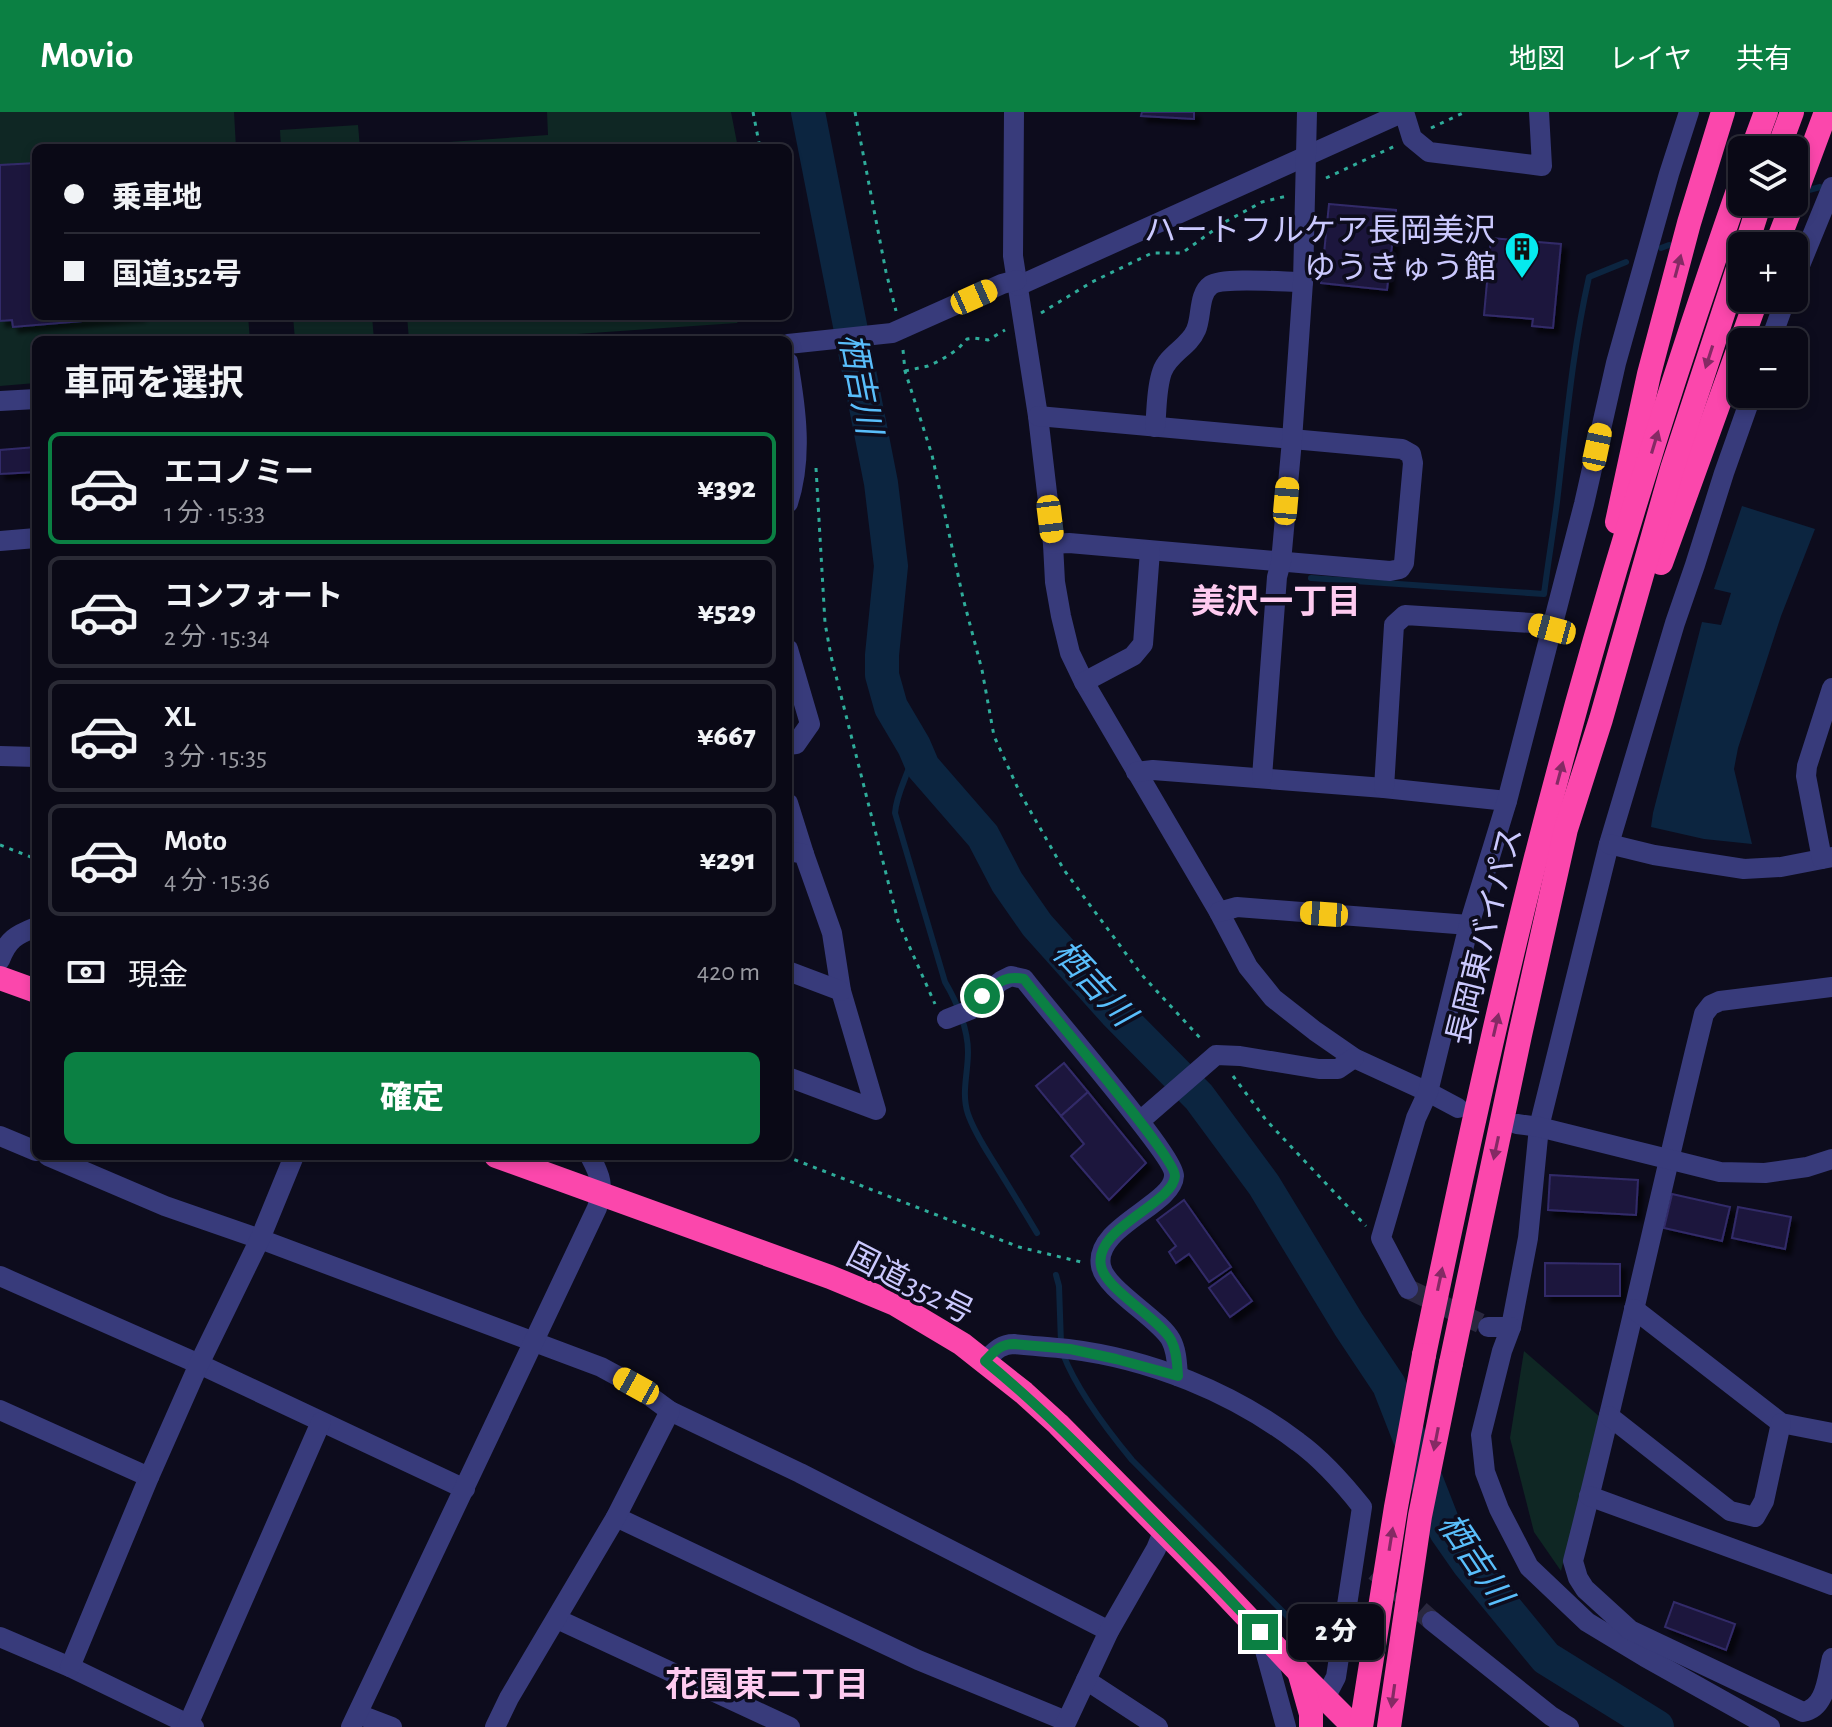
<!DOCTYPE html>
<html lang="ja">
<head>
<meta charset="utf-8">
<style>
  :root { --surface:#0a0916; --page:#13121f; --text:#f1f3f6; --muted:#999aa1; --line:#2a2a35; --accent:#0b8043 }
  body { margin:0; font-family:"Alegreya Sans","Noto Sans JP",sans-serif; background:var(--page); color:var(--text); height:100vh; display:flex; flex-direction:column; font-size:30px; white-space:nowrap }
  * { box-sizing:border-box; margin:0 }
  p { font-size:26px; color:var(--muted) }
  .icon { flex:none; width:44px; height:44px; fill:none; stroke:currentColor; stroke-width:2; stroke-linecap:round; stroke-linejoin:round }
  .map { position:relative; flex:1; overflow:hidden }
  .details { position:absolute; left:32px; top:224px; width:760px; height:824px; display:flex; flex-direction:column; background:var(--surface); border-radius:12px; box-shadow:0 4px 12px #0003,0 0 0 2px var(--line) }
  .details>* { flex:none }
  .guide { position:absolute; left:32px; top:32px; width:760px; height:176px; border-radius:12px; box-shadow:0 4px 12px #0003,0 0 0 2px var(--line); display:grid; align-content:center; height:176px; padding:0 32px; background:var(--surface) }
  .tools { position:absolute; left:1728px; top:24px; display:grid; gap:16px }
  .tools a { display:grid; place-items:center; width:80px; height:80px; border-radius:12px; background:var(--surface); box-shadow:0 4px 12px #0003,0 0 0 2px var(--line); font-size:40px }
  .end { position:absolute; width:36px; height:36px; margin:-18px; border:10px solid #0b8043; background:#fff; box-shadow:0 0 0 4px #fff }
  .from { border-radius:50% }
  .bubble { position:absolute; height:56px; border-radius:12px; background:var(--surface); box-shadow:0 4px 12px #0003,0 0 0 2px var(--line); font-size:26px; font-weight:800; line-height:56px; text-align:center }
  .car { position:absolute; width:24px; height:48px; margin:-24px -12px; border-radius:10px; box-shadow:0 0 6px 2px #0007; background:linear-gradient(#f5c518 24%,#345 0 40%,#f5c518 0 76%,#345 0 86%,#f5c518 0) }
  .guide b { display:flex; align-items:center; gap:28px; height:76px; font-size:30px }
  .guide b+b { border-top:2px solid var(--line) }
  .guide i { width:20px; height:20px; background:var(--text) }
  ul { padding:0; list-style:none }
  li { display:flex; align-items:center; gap:24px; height:112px; margin:0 16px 12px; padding:0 16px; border:4px solid var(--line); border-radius:12px }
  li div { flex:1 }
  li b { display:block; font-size:30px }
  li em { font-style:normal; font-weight:800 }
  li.active { border-color:var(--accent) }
  li>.icon { width:72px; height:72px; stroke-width:1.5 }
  h2 { padding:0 32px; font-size:36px; line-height:96px }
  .pay { display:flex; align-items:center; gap:20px; height:88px; padding:0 32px; font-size:30px }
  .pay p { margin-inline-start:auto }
  .button { display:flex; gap:16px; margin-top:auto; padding:16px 32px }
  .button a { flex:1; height:92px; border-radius:12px; background:var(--accent); color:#fff; font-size:32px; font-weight:800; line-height:92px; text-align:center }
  header { display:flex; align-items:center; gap:48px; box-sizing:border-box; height:112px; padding:0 40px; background:var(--accent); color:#fff }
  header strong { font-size:38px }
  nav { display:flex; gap:44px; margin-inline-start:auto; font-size:28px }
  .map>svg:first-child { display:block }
  .green { fill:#0f2724 }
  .water { fill:#0c2540 }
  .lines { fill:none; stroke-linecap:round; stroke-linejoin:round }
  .stream { stroke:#0c2540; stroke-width:6 }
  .river { stroke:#0c2540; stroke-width:34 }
  .building { fill:#1d183d; stroke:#322b69; stroke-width:2; filter:url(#shadow) }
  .minor-tunnel { stroke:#2a283f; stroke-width:20; stroke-dasharray:20 10; stroke-linecap:butt }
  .path { stroke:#2fac9a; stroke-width:3; stroke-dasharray:4 6; stroke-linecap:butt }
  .minor { stroke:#383b7b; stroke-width:20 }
  .highway { stroke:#fb47ac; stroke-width:24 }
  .highway-bridge { stroke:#fb47ac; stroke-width:24 }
  .oneway { fill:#842a64 }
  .route { stroke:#0b8043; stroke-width:10 }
  .labels { text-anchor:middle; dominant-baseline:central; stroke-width:7; stroke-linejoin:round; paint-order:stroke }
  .poi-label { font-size:32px; fill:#cbc9fe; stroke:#0d0c1d; text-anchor:end }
  .street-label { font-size:32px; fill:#cbc9fe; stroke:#0d0c1d }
  .water-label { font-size:34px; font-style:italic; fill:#59befb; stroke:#0d0c1d }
  .neighbourhood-label { font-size:34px; font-weight:bold; fill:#fecbf0; stroke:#0d0c1d }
</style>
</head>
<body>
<header>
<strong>Movio</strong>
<nav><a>地図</a><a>レイヤ</a><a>共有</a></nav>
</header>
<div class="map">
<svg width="1832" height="1615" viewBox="0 0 1832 1615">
  <defs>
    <filter id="shadow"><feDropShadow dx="5.5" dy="5.5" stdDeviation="2" flood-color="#0009"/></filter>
  </defs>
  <rect width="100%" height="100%" fill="#0d0c1d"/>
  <g class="green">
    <polygon points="0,0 234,0 236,36 36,36 36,204 248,204 250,228 36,228 36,271 0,274"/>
    <polygon points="547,0 731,0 738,36 391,36 391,34 548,23"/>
    <polygon points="358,13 360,36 281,36 280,18"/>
    <polygon points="293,204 372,204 374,228 295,228"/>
    <polygon points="407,204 742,204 737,211 491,228 409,228"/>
    <polygon points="1524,1239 1600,1305 1561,1459 1534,1420 1510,1326"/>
  </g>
  <polygon class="water" points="1742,394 1815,417 1781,504 1738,636 1734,657 1752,732 1704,727 1651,715 1653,701 1702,510 1721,513 1731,481 1714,477"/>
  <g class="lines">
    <g class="stream">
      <polyline points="1809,78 1820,75"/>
      <polyline points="1661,136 1669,133"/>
      <path d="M1311 466 1544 482C1548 451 1553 421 1557 390 1566 315 1572 240 1589 165L1626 150"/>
      <path d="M914 634C912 659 897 676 895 701L945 870C957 890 968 917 968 940 968 962 961 981 968 1002 975 1022 987 1039 998 1057 1011 1078 1024 1099 1037 1121"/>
      <polyline points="1056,1163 1059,1174 1061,1231"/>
      <path d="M1063 1242C1076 1276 1108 1319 1132 1348L1325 1542"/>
    </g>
    <polyline class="river" points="808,0 881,371 891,454 882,543 882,563 891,595 914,634 923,655 983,724 1007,770 1037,813 1115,900 1199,985 1264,1073 1349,1213 1389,1273 1446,1419 1469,1452 1546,1546 1657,1615"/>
  </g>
  <g class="building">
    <polygon points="1142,0 1194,0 1194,7 1141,4"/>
    <polygon points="36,51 36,204 141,204 13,215 12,208 0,209 0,53"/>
    <polygon points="1329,92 1396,98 1387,178 1321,171"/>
    <polygon points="1491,126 1561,132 1553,216 1532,214 1533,207 1484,203"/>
    <polygon points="36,335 36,360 0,362 0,338"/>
    <polygon points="1064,951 1088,980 1061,1004 1036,974"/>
    <polygon points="1088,980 1146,1051 1109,1088 1071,1044 1084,1032 1061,1004"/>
    <polygon points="1550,1063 1638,1068 1636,1103 1548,1098"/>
    <polygon points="1672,1082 1730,1095 1722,1129 1664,1116"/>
    <polygon points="1184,1088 1231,1155 1209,1170 1189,1142 1176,1151 1169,1140 1176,1134 1157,1108"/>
    <polygon points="1738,1095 1791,1105 1785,1137 1732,1126"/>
    <polygon points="1545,1151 1620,1152 1620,1184 1545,1184"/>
    <polygon points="1231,1160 1252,1189 1230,1205 1209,1176"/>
    <polygon points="1674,1490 1735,1512 1726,1538 1665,1515"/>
  </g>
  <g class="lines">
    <g class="minor-tunnel">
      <polyline points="1408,1177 1488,1215"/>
      <polyline points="1375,1459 1432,1509"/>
    </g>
    <g class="path">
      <polyline points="753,0 760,36"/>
      <polyline points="855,0 886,160 896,199"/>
      <polyline points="1431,16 1465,0"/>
      <polyline points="1326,66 1395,34"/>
      <polyline points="1041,201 1092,170 1152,141 1182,141 1225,110 1262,90 1287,84"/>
      <polyline points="903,238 905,259 932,343 963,486 982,558 994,624 1020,681 1064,758 1141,862 1202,928"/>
      <polyline points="905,259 928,254 941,248 958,237 967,227 974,226 988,228 1005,218"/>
      <polyline points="816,356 825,511 831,544 898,809 935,892"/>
      <polyline points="0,733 36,747"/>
      <polyline points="1233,964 1266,1008 1366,1114"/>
      <polyline points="785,1044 1019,1135 1081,1150"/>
    </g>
    <g class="minor">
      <polyline points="1014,0 1013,144 1038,304 1053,432 1055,470 1061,504 1070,541 1084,570 1219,800 1248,855 1273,886 1315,919 1354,946 1428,980 1458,996"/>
      <polyline points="1794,168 1832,75"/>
      <polyline points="1018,174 1404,0 1412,26 1429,40 1542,54 1539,0"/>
      <polyline points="1770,230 1786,186"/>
      <polyline points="788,232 892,221 1002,172 1017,168"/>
      <path d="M788 250C796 296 803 346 788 391"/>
      <polyline points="1752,282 1724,361 1695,453 1675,511 1609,732 1539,1015 1528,1126 1511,1215 1502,1239 1481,1323 1485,1360 1499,1397 1529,1455 1587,1510 1645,1545 1770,1615"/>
      <polyline points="0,289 36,287"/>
      <polyline points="1038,304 1402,337 1411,342 1413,351 1404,451 1400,457 1390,459 1069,431 1053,432"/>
      <path d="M1155 315C1157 298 1156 277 1162 260 1168 242 1189 235 1196 218 1202 205 1198 182 1211 173 1223 165 1286 170 1303 170"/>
      <polyline points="0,429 36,426"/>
      <polyline points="788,537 810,612 796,632 788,633"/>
      <polyline points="1084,570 1133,544 1143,532 1150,439"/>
      <polyline points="0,644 36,645"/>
      <polyline points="1136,660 1153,658 1384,676 1507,689"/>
      <polyline points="1262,665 1277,465 1281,450 1292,328 1303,170 1307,0"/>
      <polyline points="1384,676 1394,513 1405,503 1532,511 1552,517"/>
      <polyline points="788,691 804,742"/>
      <polyline points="1609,732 1654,743 1744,757 1781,755 1832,745"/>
      <polyline points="788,739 804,742 832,821 841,879 876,998 788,965"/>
      <polyline points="1822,747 1806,664 1807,654 1832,576"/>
      <polyline points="1219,800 1237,795 1469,813"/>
      <path d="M0 848C8 827 16 823 36 815"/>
      <polyline points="788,859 841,879"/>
      <path d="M1832 875 1720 889 1711 893 1704 902C1659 1084 1620 1267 1573 1449L1578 1466 1585 1477 1630 1518 1803 1600C1826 1596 1827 1566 1832 1546"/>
      <path d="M947 907 970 898 982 884 1001 869 1011 864 1024 867C1044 894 1176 1045 1174 1064 1173 1093 1093 1115 1101 1154 1105 1177 1160 1207 1171 1228 1177 1239 1177 1252 1178 1264"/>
      <polyline points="1140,1009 1216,943 1240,944 1319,957 1338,957 1354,946"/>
      <polyline points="1517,1012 1539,1015 1720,1060 1765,1061 1807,1055 1832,1047"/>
      <polyline points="0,1024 36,1039"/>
      <polyline points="48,1044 165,1094 260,1127 601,1255 636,1274 670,1299 800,1361 1109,1519"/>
      <polyline points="0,1164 199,1252 465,1377"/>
      <polyline points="1408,1177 1381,1126 1416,1006 1428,980 1469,813 1507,689 1584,392 1616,251 1669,62 1689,0"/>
      <polyline points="1634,1197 1781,1311 1832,1321"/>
      <polyline points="1488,1215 1511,1215"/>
      <path d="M985 1249C994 1240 1000 1232 1014 1232 1032 1234 1050 1235 1068 1237 1150 1247 1232 1280 1298 1330 1323 1348 1343 1371 1362 1395L1336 1565 1325 1586"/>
      <polyline points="0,1298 149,1365"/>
      <polyline points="1609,1304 1730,1399 1755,1405 1764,1389 1781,1311"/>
      <polyline points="1589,1384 1832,1473"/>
      <polyline points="616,1405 918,1548 1066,1609"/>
      <polyline points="557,1507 790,1615"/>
      <polyline points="1432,1509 1551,1604 1569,1615"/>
      <polyline points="1260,1520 1286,1615"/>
      <polyline points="0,1525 70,1555 194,1615"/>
      <polyline points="70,1555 149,1365 199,1252 260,1127 294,1044"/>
      <polyline points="1086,1568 1158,1615"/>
      <polyline points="358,1602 392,1615"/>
      <polyline points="187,1615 321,1310"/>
      <path d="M351 1615 597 1096C604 1072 601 1065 590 1044"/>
      <polyline points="495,1615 509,1586 616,1405 670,1299"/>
      <polyline points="1064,1615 1109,1519 1156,1437 1163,1420"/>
    </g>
    <g class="highway">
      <polyline points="1752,38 1766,0"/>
      <polyline points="1778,38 1792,0"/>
      <polyline points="1794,86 1826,0"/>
      <polyline points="1746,134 1760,90"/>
      <polyline points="1776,134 1793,90"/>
      <polyline points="1617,410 1649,262 1689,111 1723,0"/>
      <polyline points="1661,451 1757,186"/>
      <polyline points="0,866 36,879"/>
      <polyline points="496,1044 830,1165 895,1192 962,1232 1024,1281 1058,1312 1212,1468 1300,1561 1354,1615"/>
      <path d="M1424 1243C1458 1079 1493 915 1534 753 1593 521 1663 292 1742 67"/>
      <polyline points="1451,1251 1520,923 1566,717 1601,607 1672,357 1742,144"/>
      <polyline points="1300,1563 1311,1602 1311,1615"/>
    </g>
    <g class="highway-bridge">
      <polyline points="1361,1615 1396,1395 1424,1243"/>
      <polyline points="1389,1615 1420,1404 1451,1251"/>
    </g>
  </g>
  <defs><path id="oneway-solid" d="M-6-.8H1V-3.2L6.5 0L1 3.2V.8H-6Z" transform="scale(2)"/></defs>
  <g class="oneway">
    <use href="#oneway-solid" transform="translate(1678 154) rotate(-75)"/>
    <use href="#oneway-solid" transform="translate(1709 245) rotate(108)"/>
    <use href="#oneway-solid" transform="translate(1655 330) rotate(-73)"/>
    <use href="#oneway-solid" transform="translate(1560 661) rotate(-75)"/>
    <use href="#oneway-solid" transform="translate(1496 913) rotate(-77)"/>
    <use href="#oneway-solid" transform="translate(1496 1036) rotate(102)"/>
    <use href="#oneway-solid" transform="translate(1440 1167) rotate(-78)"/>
    <use href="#oneway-solid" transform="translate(1436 1327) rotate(101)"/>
    <use href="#oneway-solid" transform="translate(1391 1427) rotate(-81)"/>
    <use href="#oneway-solid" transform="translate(1393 1584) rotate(98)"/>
  </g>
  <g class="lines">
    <path class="route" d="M982 884C997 872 1003 863 1024 867 1044 894 1176 1045 1175 1064 1173 1092 1093 1116 1101 1154 1105 1177 1160 1207 1171 1228 1177 1239 1177 1252 1178 1264L1116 1247 1070 1237 1014 1232C1000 1232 994 1240 985 1249 1039 1293 1087 1342 1136 1392 1178 1435 1220 1476 1260 1520"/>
  </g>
  <defs>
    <g id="building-pin" transform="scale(1.8)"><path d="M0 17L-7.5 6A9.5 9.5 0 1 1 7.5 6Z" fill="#05eaee" stroke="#0d0c1d"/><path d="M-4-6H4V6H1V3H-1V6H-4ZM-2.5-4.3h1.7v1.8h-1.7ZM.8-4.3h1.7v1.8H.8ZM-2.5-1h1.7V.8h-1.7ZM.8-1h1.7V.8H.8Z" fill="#111"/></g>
  </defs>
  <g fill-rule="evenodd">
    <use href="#building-pin" x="1522" y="137"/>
  </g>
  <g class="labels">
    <g class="poi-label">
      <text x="1496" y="119">ハートフルケア長岡美沢<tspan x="1496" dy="37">ゆうきゅう館</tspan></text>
    </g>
    <g class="street-label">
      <text transform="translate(1485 824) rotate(-76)">長岡東バイパス</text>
      <text transform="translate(910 1172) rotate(27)">国道352号</text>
    </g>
    <g class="water-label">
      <text transform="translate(859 272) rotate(79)">栖吉川</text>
      <text transform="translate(1093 872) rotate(47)">栖吉川</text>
      <text transform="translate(1474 1448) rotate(56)">栖吉川</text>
    </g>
    <g class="neighbourhood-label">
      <text x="1276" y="491">美沢一丁目</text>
      <text x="767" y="1574">花園東二丁目</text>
    </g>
  </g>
</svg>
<div class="tools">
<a><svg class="icon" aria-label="layers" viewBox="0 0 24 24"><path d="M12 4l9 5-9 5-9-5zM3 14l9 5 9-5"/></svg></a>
<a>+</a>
<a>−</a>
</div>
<i class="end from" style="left:982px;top:884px"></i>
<i class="end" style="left:1260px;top:1520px"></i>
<div class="bubble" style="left:1288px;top:1492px;width:96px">2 分</div>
<i class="car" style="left:974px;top:185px;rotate:66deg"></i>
<i class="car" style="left:1597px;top:335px;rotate:12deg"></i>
<i class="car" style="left:1286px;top:389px;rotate:5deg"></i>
<i class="car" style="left:1050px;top:407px;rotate:173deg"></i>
<i class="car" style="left:1552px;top:517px;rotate:285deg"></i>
<i class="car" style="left:1324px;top:802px;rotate:274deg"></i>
<i class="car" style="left:636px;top:1274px;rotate:299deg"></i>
<div class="guide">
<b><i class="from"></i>乗車地</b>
<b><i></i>国道352号</b>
</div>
<section class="details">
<h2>車両を選択</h2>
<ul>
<li class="active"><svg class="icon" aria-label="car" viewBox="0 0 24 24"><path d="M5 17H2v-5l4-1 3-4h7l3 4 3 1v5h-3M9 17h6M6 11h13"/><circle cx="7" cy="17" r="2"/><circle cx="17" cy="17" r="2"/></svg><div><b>エコノミー</b><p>1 分 · 15:33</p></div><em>¥392</em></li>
<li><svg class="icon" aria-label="car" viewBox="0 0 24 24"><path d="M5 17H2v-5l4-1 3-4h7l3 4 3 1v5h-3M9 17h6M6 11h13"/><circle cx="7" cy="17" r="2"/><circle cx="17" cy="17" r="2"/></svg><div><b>コンフォート</b><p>2 分 · 15:34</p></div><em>¥529</em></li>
<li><svg class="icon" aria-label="car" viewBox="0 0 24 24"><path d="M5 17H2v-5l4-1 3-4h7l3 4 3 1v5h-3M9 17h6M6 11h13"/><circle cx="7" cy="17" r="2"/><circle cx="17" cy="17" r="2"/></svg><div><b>XL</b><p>3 分 · 15:35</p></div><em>¥667</em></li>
<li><svg class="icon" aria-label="car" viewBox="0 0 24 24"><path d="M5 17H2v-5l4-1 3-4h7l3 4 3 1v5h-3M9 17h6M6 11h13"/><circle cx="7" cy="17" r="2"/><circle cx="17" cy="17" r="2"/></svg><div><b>Moto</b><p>4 分 · 15:36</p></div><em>¥291</em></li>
</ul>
<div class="pay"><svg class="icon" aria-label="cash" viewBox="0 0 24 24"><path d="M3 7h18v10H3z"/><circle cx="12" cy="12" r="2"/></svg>現金<p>420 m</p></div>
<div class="button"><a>確定</a></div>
</section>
</div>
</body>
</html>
